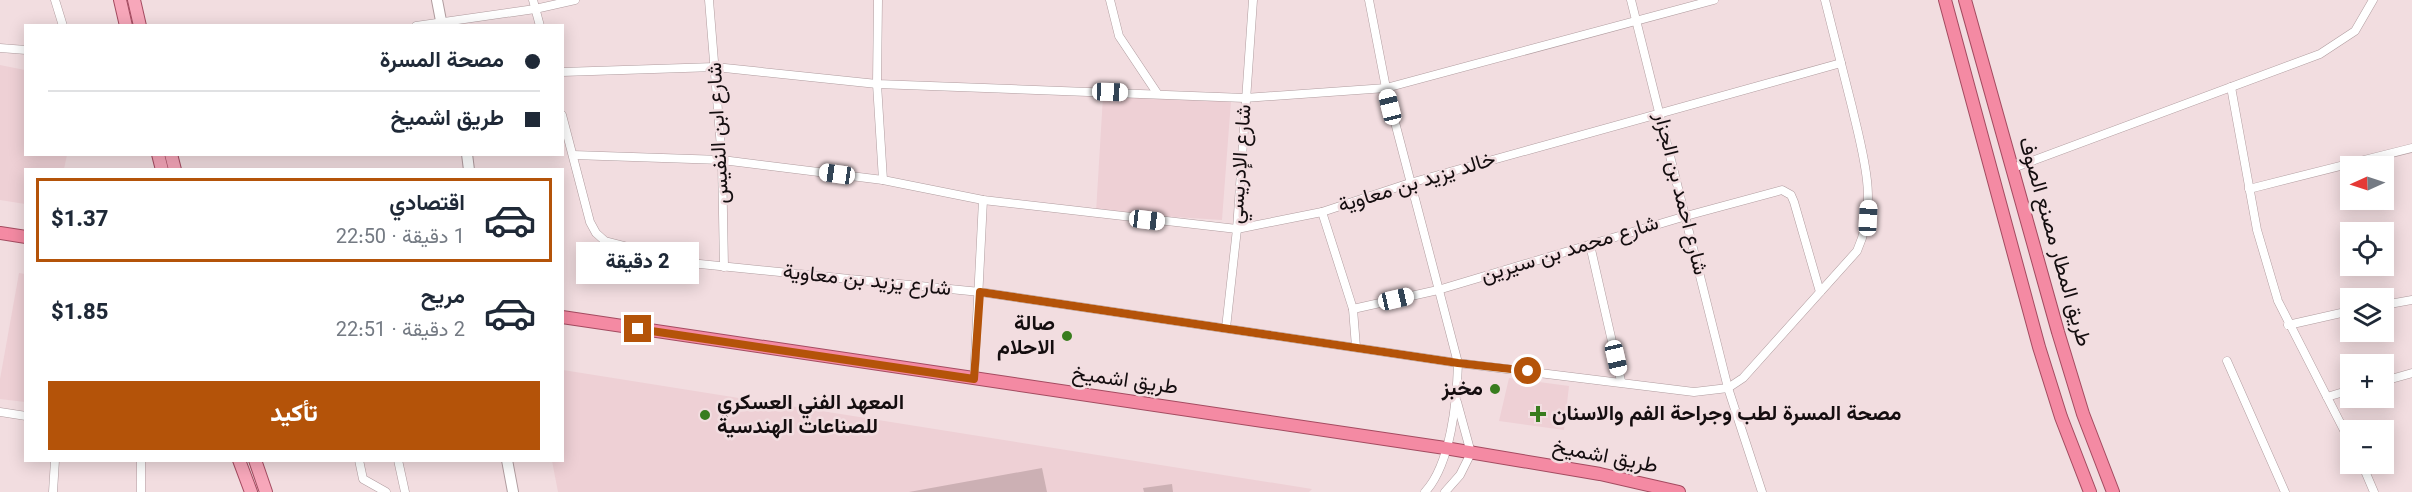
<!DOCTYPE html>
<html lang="ar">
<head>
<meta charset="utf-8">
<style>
  :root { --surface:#fff; --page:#f6f6f7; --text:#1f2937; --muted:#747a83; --line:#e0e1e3; --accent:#b45309 }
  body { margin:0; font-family:Georgia,Vazirmatn,serif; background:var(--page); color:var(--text); direction:rtl; height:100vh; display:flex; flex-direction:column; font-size:22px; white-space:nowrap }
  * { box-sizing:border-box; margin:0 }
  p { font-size:20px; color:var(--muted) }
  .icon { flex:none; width:33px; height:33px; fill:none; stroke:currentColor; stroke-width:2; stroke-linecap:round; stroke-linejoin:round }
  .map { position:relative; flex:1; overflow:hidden; direction:ltr }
  .side { position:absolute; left:24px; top:168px; width:540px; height:294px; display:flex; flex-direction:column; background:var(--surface); border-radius:0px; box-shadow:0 3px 15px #0003; direction:rtl }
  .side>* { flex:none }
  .banner { position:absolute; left:24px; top:24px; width:540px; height:132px; border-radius:0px; box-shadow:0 3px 15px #0003; direction:rtl; display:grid; align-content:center; height:132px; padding:0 24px; background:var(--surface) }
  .needle { width:39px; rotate:267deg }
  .tools { position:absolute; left:2340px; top:156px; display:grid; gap:12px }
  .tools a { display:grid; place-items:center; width:54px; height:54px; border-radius:0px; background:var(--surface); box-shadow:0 3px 15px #0003; font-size:30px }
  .end { position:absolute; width:27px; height:27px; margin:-14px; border:8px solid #b45309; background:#fff; box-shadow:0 0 0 3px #fff }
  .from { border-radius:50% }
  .bubble { position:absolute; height:42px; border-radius:0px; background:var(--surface); box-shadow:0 3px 15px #0003; font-size:20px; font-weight:800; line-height:42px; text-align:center; direction:rtl }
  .car { position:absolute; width:18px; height:36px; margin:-18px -9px; border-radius:8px; box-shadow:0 0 4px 2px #0007; background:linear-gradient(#fff 24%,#345 0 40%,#fff 0 76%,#345 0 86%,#fff 0) }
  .banner b { display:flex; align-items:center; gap:21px; height:57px; font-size:22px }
  .banner b+b { border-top:2px solid var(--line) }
  .banner i { width:15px; height:15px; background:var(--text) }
  ul { padding:10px 0 0; list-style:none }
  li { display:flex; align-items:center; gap:18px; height:84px; margin:0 12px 9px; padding:0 12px; border:3px solid transparent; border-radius:0px }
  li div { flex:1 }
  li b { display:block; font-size:22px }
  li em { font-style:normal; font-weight:800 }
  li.current { border-color:var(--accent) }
  li>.icon { width:54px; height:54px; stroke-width:1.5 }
  .action { display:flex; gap:12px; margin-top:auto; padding:12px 24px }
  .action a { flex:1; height:69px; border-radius:0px; background:var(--accent); color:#fff; font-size:24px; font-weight:800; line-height:69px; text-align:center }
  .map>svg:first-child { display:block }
  .built { fill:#eed0d5 }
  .grass { fill:#ccb0b4 }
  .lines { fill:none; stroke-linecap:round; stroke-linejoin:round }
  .minor-casing { stroke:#b09c9f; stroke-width:9 }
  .secondary-casing { stroke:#b09c9f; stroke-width:12 }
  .primary-casing { stroke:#a44b60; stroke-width:14 }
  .trunk-casing { stroke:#a44b60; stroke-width:14 }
  .minor { stroke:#fff; stroke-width:8 }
  .secondary { stroke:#fff; stroke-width:10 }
  .primary { stroke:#f7a7ba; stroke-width:12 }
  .trunk { stroke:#f48aa3; stroke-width:12 }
  .route { stroke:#b45309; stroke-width:8 }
  .poi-dot { fill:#387c1e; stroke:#f2dde0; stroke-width:2 }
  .labels { text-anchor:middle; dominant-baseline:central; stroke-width:5; stroke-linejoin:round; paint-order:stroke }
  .street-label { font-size:21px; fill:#140d0f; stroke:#f2dde0 }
  .poi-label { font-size:21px; font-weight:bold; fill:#140d0f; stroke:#f2dde0; text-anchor:end }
</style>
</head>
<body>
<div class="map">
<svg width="2412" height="492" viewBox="0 0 2412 492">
  <rect width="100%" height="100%" fill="#f2dde0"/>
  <g class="built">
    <polygon points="0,65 25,70 26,154 67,155 64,169 26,170 25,204 0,200"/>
    <polygon points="1103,96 1231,101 1222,220 1096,212"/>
    <polygon points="19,273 25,274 25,402 0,399 0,379"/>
    <polygon points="563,370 1312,489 1309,492 558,492 552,461 562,460"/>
    <polygon points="1509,378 1569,386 1564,430 1499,421"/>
  </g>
  <g class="grass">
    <polygon points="1042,468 1047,492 909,492"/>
    <polygon points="1172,484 1173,492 1144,492 1143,488"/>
  </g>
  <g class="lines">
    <g class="minor-casing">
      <g id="minor">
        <polyline points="55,0 63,26"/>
        <polyline points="533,0 540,26"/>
        <polyline points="709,0 722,160 724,267"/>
        <polyline points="878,0 877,84 883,180"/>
        <polyline points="1110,0 1119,36 1157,93"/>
        <path d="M1369 0 1386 88 1458 363C1457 400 1451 464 1425 492"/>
        <polyline points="1631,0 1728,388 1762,492"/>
        <polyline points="416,26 535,9 575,0"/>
        <polyline points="0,48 26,50"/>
        <polyline points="562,72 715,67 877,84 1245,98 1386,88 1714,0"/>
        <polyline points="2231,87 2257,230 2278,301 2350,442"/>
        <path d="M562 115 590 222 596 233 605 241 690 263 980 292 1458 363 1694 392 1728 388 1743 378 1857 251C1879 203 1863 155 1852 107 1843 71 1834 36 1825 0"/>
        <polyline points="573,155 722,160 883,180 983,200 1237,229 1322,212 1410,183 1841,63"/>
        <polyline points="2013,168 2320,54 2355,31 2373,0"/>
        <polyline points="2249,189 2412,148"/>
        <polyline points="1322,212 1353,309 1356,347"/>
        <polyline points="1590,245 1621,381"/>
        <polyline points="2384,305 2412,300"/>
        <polyline points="1353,309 1438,290 1686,216 1782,190 1791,195 1794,202 1820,292"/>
        <polyline points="2288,325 2350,311"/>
        <polyline points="1226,328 1237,229 1253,0"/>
        <polyline points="2227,361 2285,492"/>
        <polyline points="974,379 983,200"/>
        <polyline points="2384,381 2412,373"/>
        <polyline points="2327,397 2350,390"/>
        <polyline points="0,412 26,416"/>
        <polyline points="359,460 363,479 386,492"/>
        <polyline points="398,460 405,492"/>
        <polyline points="2362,464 2374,492"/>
        <polyline points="53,492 55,460"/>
        <polyline points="141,492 141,460"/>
        <polyline points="1445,492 1460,475 1471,453 1457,402"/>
      </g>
    </g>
    <g class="secondary-casing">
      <g id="secondary">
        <polyline points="437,0 442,26"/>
        <polyline points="467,154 469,170"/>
        <polyline points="507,460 513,492"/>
      </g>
    </g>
    <g class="primary-casing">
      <g id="primary">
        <polyline points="120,0 126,26"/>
        <polyline points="134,0 140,26"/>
        <polyline points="158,154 162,170"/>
        <polyline points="171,154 175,170"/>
        <polyline points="239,460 251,492"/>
        <polyline points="255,460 266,492"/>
      </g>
    </g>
    <g class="trunk-casing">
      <g id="trunk">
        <polyline points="1945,0 2039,347 2061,417 2090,492"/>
        <polyline points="1965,0 2058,332 2083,414 2113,492"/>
        <polyline points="0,233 26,237"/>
        <polyline points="562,317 1445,448 1600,474 1679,492"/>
      </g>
    </g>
    <use href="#minor" class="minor"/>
    <use href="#secondary" class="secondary"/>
    <use href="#primary" class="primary"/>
    <use href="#trunk" class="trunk"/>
  </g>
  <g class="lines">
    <polyline class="route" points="638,329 974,379 980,292 1458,363 1528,371"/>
  </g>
  <g class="poi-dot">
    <circle cx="1067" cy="336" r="6"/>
    <circle cx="1495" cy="389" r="6"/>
    <path d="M1535 405h6v6h6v6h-6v6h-6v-6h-6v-6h6z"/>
    <circle cx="705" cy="415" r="6"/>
  </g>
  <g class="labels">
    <g class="street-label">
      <text transform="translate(719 133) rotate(-93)">شارع ابن النفيس</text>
      <text transform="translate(1241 164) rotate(-86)">شارع الإدريسي</text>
      <text transform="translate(1417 183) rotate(-17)">خالد يزيد بن معاوية</text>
      <text transform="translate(1680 194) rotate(76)">شارع احمد بن الجزار</text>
      <text transform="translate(2054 242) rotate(74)">طريق المطار مصنع الصوف</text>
      <text transform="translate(1570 250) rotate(-17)">شارع محمد بن سيرين</text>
      <text transform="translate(867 281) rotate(6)">شارع يزيد بن معاوية</text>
      <text transform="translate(1125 381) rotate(8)">طريق اشميخ</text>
      <text transform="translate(1605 457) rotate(11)">طريق اشميخ</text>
    </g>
    <g class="poi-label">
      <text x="1055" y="324">صالة<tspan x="1055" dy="24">الاحلام</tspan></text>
      <text x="1483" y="389">مخبز</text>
      <text x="717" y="403" text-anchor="start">المعهد الفني العسكري<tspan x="717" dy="24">للصناعات الهندسية</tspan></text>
      <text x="1552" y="414" text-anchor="start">مصحة المسرة لطب وجراحة الفم والاسنان</text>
    </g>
  </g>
</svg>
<div class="tools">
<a><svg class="needle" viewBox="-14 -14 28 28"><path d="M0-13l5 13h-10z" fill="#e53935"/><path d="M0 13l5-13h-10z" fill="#747a83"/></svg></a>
<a><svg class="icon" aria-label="locate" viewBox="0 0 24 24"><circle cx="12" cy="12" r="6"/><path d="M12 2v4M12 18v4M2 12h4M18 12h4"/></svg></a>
<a><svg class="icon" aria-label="layers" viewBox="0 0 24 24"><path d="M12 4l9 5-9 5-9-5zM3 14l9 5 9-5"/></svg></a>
<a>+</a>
<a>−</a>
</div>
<i class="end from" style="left:1528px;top:371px"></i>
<i class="end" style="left:638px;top:329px"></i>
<div class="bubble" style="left:576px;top:242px;width:123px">2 دقيقة</div>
<i class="car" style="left:1110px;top:92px;rotate:92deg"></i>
<i class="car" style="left:1390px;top:107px;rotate:346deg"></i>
<i class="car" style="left:837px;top:174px;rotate:278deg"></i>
<i class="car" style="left:1868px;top:218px;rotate:3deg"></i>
<i class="car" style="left:1147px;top:220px;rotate:97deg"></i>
<i class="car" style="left:1396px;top:299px;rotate:77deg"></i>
<i class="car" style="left:1616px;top:358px;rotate:167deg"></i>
<div class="banner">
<b><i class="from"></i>مصحة المسرة</b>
<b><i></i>طريق اشميخ</b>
</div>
<section class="side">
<ul>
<li class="current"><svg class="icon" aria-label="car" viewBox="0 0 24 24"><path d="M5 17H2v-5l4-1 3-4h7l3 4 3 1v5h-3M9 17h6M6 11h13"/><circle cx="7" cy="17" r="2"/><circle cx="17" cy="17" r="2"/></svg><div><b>اقتصادي</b><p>1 دقيقة · 22:50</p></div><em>$1.37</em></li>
<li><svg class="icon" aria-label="car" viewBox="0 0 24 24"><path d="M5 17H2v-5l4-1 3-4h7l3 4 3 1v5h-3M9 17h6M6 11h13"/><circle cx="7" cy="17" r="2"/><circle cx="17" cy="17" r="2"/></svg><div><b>مريح</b><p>2 دقيقة · 22:51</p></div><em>$1.85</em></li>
</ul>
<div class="action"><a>تأكيد</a></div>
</section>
</div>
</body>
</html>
